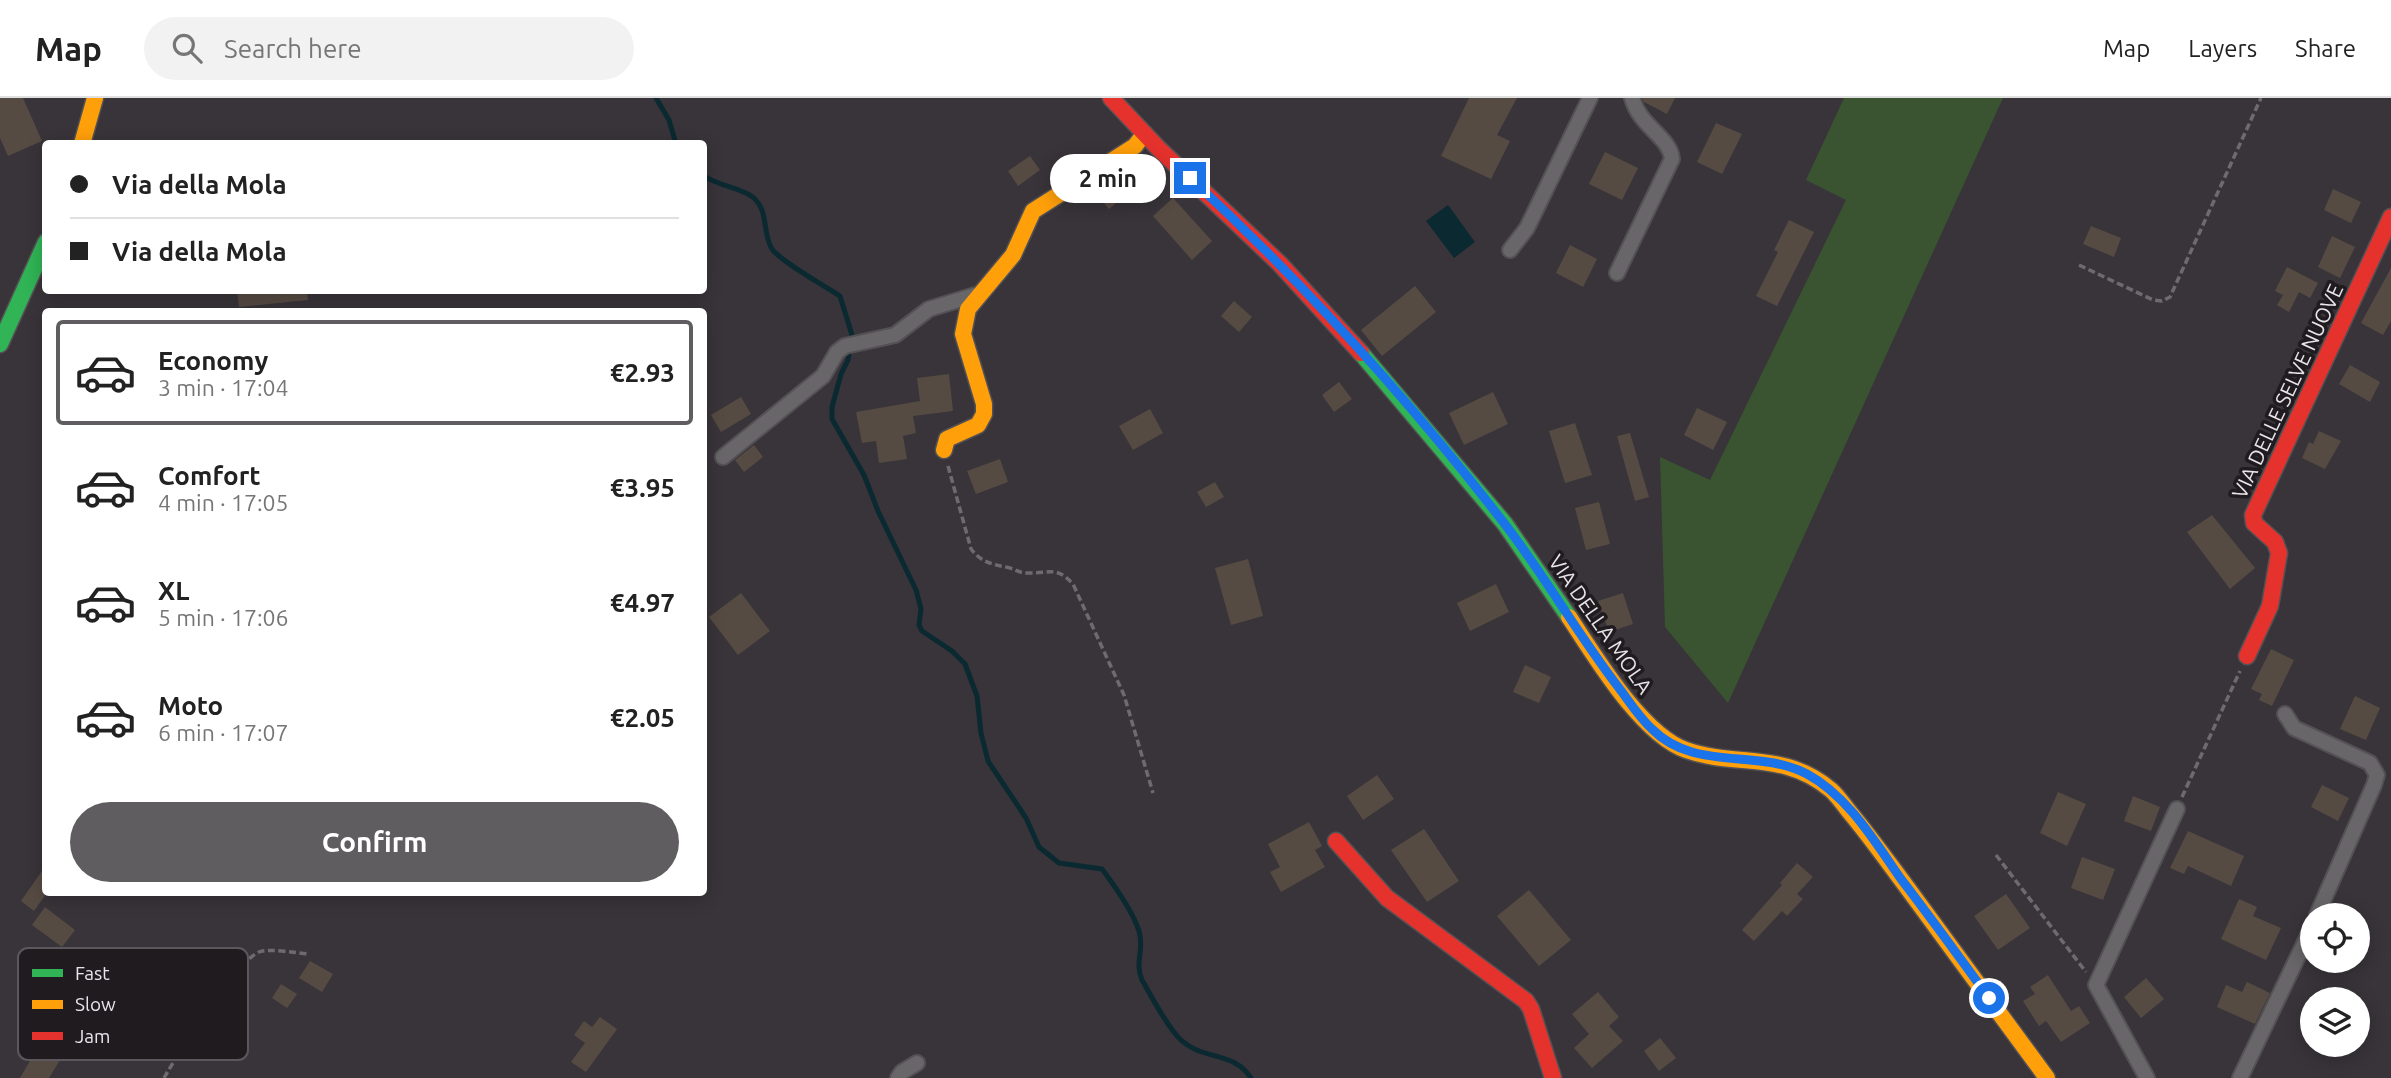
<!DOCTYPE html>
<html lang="en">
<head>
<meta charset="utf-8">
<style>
  :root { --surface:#fff; --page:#f2f2f2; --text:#222; --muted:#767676; --line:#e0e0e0; --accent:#605d60 }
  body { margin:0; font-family:Ubuntu,sans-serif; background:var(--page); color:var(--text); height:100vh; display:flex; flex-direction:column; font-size:26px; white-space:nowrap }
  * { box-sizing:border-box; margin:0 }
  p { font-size:23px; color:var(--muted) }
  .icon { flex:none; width:38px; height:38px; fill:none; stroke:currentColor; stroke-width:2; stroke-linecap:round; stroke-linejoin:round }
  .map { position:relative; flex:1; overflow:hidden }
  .sheet { position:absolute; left:42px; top:210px; width:665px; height:588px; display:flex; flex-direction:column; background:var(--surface); border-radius:7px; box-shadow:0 4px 18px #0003 }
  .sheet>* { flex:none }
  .banner { position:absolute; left:42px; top:42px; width:665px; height:154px; border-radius:7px; box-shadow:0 4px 18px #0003; display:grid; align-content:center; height:154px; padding:0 28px; background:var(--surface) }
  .buttons { position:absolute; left:2300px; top:805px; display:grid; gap:14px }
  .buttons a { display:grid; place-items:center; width:70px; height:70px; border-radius:50%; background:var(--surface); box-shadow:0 4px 18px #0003; font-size:35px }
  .end { position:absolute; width:32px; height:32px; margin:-16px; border:9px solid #1a73e8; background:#fff; box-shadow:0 0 0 4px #fff }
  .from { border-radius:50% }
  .bubble { position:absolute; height:49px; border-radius:24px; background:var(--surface); box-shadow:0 4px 18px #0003; font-size:23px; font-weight:600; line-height:49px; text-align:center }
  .banner b { display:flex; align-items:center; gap:24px; height:66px; font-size:26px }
  .banner b+b { border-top:2px solid var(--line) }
  .banner i { width:18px; height:18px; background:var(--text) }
  ul { padding:12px 0 0; list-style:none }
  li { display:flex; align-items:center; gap:21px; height:105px; margin:0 14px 10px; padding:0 14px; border:4px solid transparent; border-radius:7px }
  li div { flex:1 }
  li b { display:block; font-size:26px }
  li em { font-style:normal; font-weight:600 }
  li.selected { border-color:var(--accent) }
  li>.icon { width:63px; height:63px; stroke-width:1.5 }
  .primary-button { display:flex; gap:14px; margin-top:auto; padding:14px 28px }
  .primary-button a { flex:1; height:80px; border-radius:42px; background:var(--accent); color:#fff; font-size:28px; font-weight:600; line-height:80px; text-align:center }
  header { display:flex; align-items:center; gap:42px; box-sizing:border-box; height:98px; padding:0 35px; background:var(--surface); border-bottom:2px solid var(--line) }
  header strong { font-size:33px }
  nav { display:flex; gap:38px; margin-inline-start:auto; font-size:24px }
  .search { width:490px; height:63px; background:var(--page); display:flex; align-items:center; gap:18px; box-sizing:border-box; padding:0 24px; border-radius:38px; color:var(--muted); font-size:26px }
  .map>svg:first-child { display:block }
  .green { fill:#3a5431 }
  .water { fill:#0a2931 }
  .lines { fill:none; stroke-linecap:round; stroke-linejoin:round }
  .stream { stroke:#0a2931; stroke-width:5 }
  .building { fill:#564b43 }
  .street-casing { stroke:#545155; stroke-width:18 }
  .fast-casing { stroke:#545155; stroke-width:19 }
  .slow-casing { stroke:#545155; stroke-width:19 }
  .jam-casing { stroke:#545155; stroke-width:19 }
  .path { stroke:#6e6b6e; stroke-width:3.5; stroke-dasharray:7 3.5; stroke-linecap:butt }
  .street { stroke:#69666a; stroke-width:14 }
  .fast { stroke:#30b455; stroke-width:16 }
  .slow { stroke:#ff9f0a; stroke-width:16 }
  .jam { stroke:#e5322d; stroke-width:16 }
  .route { stroke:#1a73e8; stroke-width:9 }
  .labels { text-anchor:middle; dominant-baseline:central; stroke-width:7; stroke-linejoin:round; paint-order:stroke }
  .street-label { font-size:21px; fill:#e9e4ea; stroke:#1f1b1f }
  .key { fill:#1f1b1f; stroke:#5c575c; stroke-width:2 }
  .key-label { font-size:19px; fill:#e9e4ea }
</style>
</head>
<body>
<header>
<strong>Map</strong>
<div class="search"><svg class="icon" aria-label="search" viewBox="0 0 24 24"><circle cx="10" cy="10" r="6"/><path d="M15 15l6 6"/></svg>Search here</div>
<nav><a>Map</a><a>Layers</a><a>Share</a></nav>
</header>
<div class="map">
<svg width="2391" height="980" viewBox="0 0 2391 980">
  <rect width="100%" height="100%" fill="#383439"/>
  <polygon class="green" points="1844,0 2003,0 1728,605 1665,529 1660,359 1710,382 1846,102 1806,82"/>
  <polygon class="water" points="1448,107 1475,144 1454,160 1426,123"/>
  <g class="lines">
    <g class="stream">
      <polyline points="656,0 669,22 676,46"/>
      <path d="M704 78C718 88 743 90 754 100 769 114 762 135 772 151 780 163 825 188 840 198L852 237 848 262 841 276 832 309V321L864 377 878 413 916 492 921 511 919 527 922 533 952 553 965 566 977 598 981 635 988 663 1026 720 1039 749 1059 765 1102 771C1114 787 1133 814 1139 833 1145 852 1134 863 1142 882 1152 899 1167 929 1181 942 1204 963 1234 953 1251 980"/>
    </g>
  </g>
  <g class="building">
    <polygon points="0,0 23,0 42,43 8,58 0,40"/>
    <polygon points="1469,0 1517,0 1497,37 1510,43 1491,81 1441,58"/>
    <polygon points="1642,0 1675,0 1667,16 1644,4"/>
    <polygon points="1716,25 1742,36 1722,76 1697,64"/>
    <polygon points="1605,54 1638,70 1622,102 1589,86"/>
    <polygon points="1030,58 1040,72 1018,88 1008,73"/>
    <polygon points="1129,67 1142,83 1109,111 1094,93"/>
    <polygon points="2333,91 2361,104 2351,125 2324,112"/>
    <polygon points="1173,100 1212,143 1192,162 1153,118"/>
    <polygon points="1789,122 1814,134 1777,208 1756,198 1778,154 1774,152"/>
    <polygon points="2091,128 2121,140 2114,159 2083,146"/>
    <polygon points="2332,138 2355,149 2340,180 2318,169"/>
    <polygon points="1570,147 1597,161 1583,189 1556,175"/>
    <polygon points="2287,169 2318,185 2310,200 2299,194 2289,214 2277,207 2283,197 2275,193"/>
    <polygon points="2391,170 2391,223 2383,237 2361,225"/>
    <polygon points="1415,188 1436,214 1382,258 1361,232"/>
    <polygon points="237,192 307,192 308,202 239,209"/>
    <polygon points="1234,203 1252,219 1239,234 1221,218"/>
    <polygon points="2350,267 2380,284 2370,304 2339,286"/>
    <polygon points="949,276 953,313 913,318 916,335 903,338 907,361 879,365 876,343 862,345 856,314 920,303 917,280"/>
    <polygon points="1339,284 1352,301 1334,314 1322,297"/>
    <polygon points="1493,294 1508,326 1464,347 1449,315"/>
    <polygon points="741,299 751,316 721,334 711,317"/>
    <polygon points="1697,310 1727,324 1713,352 1684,337"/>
    <polygon points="1150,311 1163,335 1133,352 1119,328"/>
    <polygon points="1575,325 1592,377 1565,385 1549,333"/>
    <polygon points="2319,333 2341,343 2325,371 2302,360 2309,344 2313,346"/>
    <polygon points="1630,335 1649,399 1635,403 1617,338"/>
    <polygon points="754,347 763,359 744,374 735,362"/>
    <polygon points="1000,361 1008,384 976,396 967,373"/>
    <polygon points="1215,384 1224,399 1206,409 1197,394"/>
    <polygon points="1599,404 1610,446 1586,452 1575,410"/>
    <polygon points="2212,417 2255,470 2230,491 2187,434"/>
    <polygon points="1248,461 1263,518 1231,527 1215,470"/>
    <polygon points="1496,486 1509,514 1470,533 1457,505"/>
    <polygon points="741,495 770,533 738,557 709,519"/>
    <polygon points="1623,495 1633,526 1609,534 1598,503"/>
    <polygon points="2271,551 2294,562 2272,608 2259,602 2262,596 2251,591"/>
    <polygon points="1525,567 1551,579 1539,605 1513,594"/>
    <polygon points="2355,598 2380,610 2366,642 2340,631"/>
    <polygon points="1377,677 1394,701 1363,722 1347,698"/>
    <polygon points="2322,687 2349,700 2338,723 2311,709"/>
    <polygon points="2058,694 2086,706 2067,748 2040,735"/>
    <polygon points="2133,698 2160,709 2151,733 2124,723"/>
    <polygon points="1309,724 1322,748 1315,752 1325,769 1281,794 1270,774 1280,769 1268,746"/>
    <polygon points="1424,731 1459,783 1427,804 1391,752"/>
    <polygon points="2188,733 2244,758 2231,788 2188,768 2184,776 2170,770"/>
    <polygon points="2082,759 2115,771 2103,802 2071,790"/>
    <polygon points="1797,765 1813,779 1797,796 1803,801 1787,818 1782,813 1754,843 1742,832 1782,787 1780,785"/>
    <polygon points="46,767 46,796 34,813 21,803"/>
    <polygon points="1529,792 1571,842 1539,868 1497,818"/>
    <polygon points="2006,796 2030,830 1998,852 1974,818"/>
    <polygon points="2239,801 2257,809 2253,818 2281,830 2266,862 2221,841"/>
    <polygon points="45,809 75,832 62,849 32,827"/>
    <polygon points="310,863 333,876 322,894 299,880"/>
    <polygon points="2048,877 2071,913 2079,908 2090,925 2061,944 2046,923 2039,928 2023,903 2035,896 2030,889"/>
    <polygon points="2146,880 2164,901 2141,920 2124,899"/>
    <polygon points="2247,884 2270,895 2255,926 2217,909 2226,887 2242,894"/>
    <polygon points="281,886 297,896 287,910 272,900"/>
    <polygon points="1598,894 1619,919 1609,928 1623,943 1592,970 1574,950 1589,936 1572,916"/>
    <polygon points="600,919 617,931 586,974 571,964 585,945 574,937 584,923 592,929"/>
    <polygon points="44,939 66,952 49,980 20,980"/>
    <polygon points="1660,940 1676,960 1659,973 1644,953"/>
  </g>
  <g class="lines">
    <g class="street-casing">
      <g id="street">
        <polyline points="1510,152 1527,130 1590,0"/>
        <path d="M1617 175 1672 61C1670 39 1640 29 1632 0"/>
        <polyline points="723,359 823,278 837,254 845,248 895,237 929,211 975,197"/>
        <polyline points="2285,616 2294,630 2370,665 2377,677 2374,687 2317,817"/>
        <polyline points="898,980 902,974 917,965"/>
        <polyline points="2147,980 2096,887 2177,711"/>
        <polyline points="2240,980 2312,829"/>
      </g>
    </g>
    <g class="fast-casing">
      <g id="fast">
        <polyline points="0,246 46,144"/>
        <polyline points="1361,255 1505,426 1569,519"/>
      </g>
    </g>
    <g class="slow-casing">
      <g id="slow">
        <polyline points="82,46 95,0"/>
        <polyline points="944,352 947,341 978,327 984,316 984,306 963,236 968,211 1013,157 1033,113 1135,48 1144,36"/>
        <path d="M1569 519C1595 558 1641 636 1686 652 1737 670 1784 652 1831 692 1839 699 1845 709 1852 717 1871 740 1888 764 1906 788 1953 852 2000 916 2047 980"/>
      </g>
    </g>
    <g class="jam-casing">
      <g id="jam">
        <polyline points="1111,0 1159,51 1280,166 1361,255"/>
        <polyline points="2247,558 2270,508 2279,455 2275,444 2254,425 2253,417 2391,119"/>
        <polyline points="1336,743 1387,800 1526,903 1531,911 1553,980"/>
      </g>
    </g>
    <g class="path">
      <polyline points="2079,167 2153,202 2162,203 2170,199 2261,0"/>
      <path d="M948 368 971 451C983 466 993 466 1010 470 1016 472 1020 475 1027 475 1048 476 1056 467 1073 486L1124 597 1153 695"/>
      <polyline points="2182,699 2240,573"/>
      <polyline points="1996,757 2086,874"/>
      <path d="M164 980C179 954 234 865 259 854 269 850 296 855 308 856"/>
    </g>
    <use href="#street" class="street"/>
    <use href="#fast" class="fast"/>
    <use href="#slow" class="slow"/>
    <use href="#jam" class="jam"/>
  </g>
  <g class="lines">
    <path class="route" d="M1190 80C1304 185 1409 302 1504 425 1545 478 1578 537 1619 590 1629 603 1639 619 1652 631 1694 674 1758 650 1807 676 1848 698 1875 744 1901 781 1931 820 1960 860 1989 900"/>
  </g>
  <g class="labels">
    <g class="street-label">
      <text transform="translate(2287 293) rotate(-65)">VIA DELLE SELVE NUOVE</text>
      <text transform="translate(1601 526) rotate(55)">VIA DELLA MOLA</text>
    </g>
  </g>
  <rect x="18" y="850" width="230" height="112" rx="10" class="key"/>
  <rect x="32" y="871" width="31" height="8" fill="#30b455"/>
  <rect x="32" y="902" width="31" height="9" fill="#ff9f0a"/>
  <rect x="32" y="934" width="31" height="8" fill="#e5322d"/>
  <g class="key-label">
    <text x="75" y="882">Fast</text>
    <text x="75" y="913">Slow</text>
    <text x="75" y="945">Jam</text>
  </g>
</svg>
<div class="buttons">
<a><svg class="icon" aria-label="locate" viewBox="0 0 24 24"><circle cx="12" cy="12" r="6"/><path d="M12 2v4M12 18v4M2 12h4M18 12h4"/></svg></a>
<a><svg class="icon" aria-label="layers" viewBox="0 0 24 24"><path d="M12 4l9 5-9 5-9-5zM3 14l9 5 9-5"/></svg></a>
</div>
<i class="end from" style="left:1989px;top:900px"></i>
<i class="end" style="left:1190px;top:80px"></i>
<div class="bubble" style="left:1050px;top:56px;width:116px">2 min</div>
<div class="banner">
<b><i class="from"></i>Via della Mola</b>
<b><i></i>Via della Mola</b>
</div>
<section class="sheet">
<ul>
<li class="selected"><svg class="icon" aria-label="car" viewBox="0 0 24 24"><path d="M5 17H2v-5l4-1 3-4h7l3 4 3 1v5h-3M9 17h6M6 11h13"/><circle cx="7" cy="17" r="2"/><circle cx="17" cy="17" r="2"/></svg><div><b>Economy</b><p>3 min · 17:04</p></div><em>€2.93</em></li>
<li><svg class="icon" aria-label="car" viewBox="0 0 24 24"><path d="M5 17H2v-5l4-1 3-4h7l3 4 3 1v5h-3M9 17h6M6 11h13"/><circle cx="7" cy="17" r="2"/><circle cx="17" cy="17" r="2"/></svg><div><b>Comfort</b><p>4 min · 17:05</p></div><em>€3.95</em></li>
<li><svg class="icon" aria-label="car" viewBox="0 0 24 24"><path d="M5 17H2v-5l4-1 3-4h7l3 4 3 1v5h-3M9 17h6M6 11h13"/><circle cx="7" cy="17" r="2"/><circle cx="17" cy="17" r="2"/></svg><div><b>XL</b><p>5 min · 17:06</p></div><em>€4.97</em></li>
<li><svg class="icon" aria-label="car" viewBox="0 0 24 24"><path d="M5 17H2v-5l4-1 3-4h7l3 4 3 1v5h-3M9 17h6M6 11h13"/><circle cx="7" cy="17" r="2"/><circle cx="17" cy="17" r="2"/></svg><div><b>Moto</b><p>6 min · 17:07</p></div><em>€2.05</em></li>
</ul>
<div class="primary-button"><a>Confirm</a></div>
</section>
</div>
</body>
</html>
